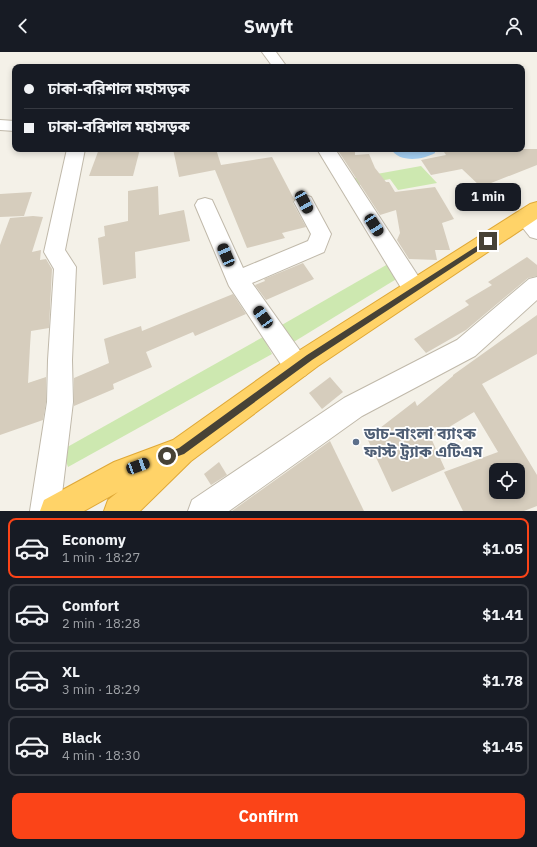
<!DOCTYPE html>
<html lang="en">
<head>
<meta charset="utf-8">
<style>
  :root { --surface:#171b24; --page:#242831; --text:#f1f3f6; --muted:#9ea1a6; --line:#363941; --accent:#fb4418 }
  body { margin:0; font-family:"IBM Plex Sans","Noto Sans Bengali",sans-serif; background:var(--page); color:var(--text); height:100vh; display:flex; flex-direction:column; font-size:15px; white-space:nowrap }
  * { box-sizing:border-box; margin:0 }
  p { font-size:13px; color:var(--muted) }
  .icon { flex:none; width:22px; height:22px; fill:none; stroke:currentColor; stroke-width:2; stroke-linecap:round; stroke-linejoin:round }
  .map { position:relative; height:459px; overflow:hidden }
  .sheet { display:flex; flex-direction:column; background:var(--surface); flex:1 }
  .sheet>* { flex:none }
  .top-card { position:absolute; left:12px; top:12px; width:513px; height:88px; border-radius:8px; box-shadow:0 2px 6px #0003; display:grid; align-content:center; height:88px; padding:0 12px; background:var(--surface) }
  .tools { position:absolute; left:489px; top:411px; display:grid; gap:8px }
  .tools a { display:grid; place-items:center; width:36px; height:36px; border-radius:8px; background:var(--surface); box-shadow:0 2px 6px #0003; font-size:20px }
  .end { position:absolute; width:18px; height:18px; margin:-9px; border:5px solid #474236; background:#fff; box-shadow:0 0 0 2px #fff }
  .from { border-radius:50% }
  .bubble { position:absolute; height:28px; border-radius:8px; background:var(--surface); box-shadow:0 2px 6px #0003; font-size:13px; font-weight:800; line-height:28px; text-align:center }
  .car { position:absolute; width:12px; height:24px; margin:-12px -6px; border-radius:5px; box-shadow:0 0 3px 1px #0007; background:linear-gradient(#222 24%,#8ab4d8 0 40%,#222 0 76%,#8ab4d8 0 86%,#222 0) }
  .top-card b { display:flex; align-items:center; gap:14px; height:38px; font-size:15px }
  .top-card b+b { border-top:1px solid var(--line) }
  .top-card i { width:10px; height:10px; background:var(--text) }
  ul { padding:7px 0 0; list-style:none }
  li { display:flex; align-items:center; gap:12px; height:60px; margin:0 8px 6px; padding:0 4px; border:2px solid var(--line); border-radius:8px }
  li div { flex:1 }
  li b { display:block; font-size:15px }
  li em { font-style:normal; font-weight:800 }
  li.selected { border-color:var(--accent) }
  li>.icon { width:36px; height:36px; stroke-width:1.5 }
  .cta { display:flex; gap:8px; margin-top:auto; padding:8px 12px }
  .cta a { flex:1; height:46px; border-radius:8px; background:var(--accent); color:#fff; font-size:16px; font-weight:800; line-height:46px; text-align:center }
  header { display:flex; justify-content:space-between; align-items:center; height:52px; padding:0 12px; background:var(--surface); font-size:18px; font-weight:800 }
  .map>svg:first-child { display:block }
  .green { fill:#cde8b0 }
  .water { fill:#a4cef1 }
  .building { fill:#d6cdbd; fill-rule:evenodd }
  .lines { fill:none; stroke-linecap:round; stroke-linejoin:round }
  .minor-casing { stroke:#c0b9aa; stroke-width:2 }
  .highway-casing { stroke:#dfa837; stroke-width:2 }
  .minor { fill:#fff; fill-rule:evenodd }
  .highway { fill:#ffd368; fill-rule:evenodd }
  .route { fill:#474236 }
  .service-dot { fill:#5c6f8a; stroke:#fff; stroke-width:1.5 }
  .labels { text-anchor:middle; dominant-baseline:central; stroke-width:3.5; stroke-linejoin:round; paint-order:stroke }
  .near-service-label { font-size:16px; font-weight:bold; fill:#4e5e75; stroke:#fff; text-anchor:start }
</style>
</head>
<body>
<header><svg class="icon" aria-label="back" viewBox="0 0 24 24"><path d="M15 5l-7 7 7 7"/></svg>Swyft<svg class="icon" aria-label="person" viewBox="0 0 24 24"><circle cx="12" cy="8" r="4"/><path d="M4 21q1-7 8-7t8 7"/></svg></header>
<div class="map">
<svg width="537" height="459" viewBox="0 0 537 459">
  <rect width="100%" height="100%" fill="#f4f1e8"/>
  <g class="green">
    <polygon points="421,114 437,131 398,138 390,127 353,134 349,127"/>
    <polygon points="388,212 398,226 292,291 280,274"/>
    <polygon points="263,285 272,302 68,415 62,398"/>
  </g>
  <path class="water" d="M391 97H435V101C423 108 399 111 391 97Z"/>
  <g class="building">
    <polygon points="99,97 140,97 133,124 89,124"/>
    <polygon points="173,97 216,97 221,113 272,105 294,147 293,151 306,175 282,181 285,186 247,196 215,118 179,125"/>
    <polygon points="337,97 355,97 355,103 369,102 375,116 386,130 389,130 395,140 435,135 454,167 442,171 450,198 435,198 437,208 409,207 397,188 400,181 396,158 380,163"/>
    <polygon points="442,97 537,97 537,113 481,135 462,117 431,123 421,108 446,103"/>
    <polygon points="158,134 159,163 184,158 190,189 135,200 136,226 103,233 98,186 105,184 104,174 128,169 128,139"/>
    <polygon points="32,140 24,164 0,165 0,142"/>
    <polygon points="33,164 43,165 32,200 41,198 40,208 46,207 52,217 49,276 31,279 30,294 28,331 46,325 46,350 43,368 0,383 0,193 10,166"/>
    <polygon points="527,205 537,213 537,224 528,226 466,278 426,301 414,287 469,253 465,249 492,233 488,230"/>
    <polygon points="303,211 314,227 266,248 255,233 265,229 264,227"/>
    <polygon points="233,242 246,262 195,284 193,280 146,300 152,315 113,332 114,337 74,354 74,326 109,311 104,287 141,274 142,279"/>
    <path d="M537 263V302L482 332 537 423V454L524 459H463L444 420 498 400 474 360 431 386 445 417 392 440 367 386 415 349 417 354 453 324V323ZM496 418H518V440H496Z"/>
    <polygon points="330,325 343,340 322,357 309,341"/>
    <polygon points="330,389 364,459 232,459"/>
    <polygon points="219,410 227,423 211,433 204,422"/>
  </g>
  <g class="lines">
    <g class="minor-casing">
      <g id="minor">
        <polygon points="262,0 276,0 287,15 273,15"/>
        <polygon points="0,68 15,69 15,79 0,78"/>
        <polygon points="67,97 85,97 65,198 76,215 72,308 73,350 60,459 30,459 47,350 48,308 54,217 44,200"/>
        <polygon points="317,97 335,97 422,230 425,237 422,244 414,246 406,244"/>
        <polygon points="304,143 311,145 331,182 324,200 252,231 306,307 309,315 306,323 297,327 288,323 229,234 195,153 198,148 205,146 212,148 243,216 308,189 311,182 294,150 297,145"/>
        <polygon points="525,159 532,161 537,166 537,187 530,185 515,166 518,161"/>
        <polygon points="537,225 537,248 475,304 362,364 229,459 188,459 192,448 344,346 457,288 529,227"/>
      </g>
    </g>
    <g class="highway-casing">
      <polygon id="highway" points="537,150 537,167 318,314 191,409 140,459 104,459 108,448 118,440 84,459 40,459 44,448 114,410 173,388 300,298 530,152"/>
    </g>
    <use href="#minor" class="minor"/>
    <use href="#highway" class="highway"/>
  </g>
  <polygon class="route" points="488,187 490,188 490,191 312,308 184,402 167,408 164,407 163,404 164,401 179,396 307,303"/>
  <circle class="service-dot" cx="356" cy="390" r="4"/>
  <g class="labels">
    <g class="near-service-label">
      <text x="364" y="381">ডাচ-বাংলা ব্যাংক<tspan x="364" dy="18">ফাস্ট ট্র্যাক এটিএম</tspan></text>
    </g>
  </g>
</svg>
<div class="tools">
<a><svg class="icon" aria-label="locate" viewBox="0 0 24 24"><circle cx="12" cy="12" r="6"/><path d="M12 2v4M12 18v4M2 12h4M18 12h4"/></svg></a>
</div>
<i class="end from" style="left:167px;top:404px"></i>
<i class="end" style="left:488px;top:189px"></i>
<div class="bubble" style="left:455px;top:131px;width:66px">1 min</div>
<i class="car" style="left:304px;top:150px;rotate:152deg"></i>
<i class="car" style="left:374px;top:173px;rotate:147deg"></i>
<i class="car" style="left:226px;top:203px;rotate:337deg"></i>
<i class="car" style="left:263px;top:265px;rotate:325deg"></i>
<i class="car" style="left:138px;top:414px;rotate:70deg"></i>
<div class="top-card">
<b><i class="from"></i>ঢাকা-বরিশাল মহাসড়ক</b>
<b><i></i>ঢাকা-বরিশাল মহাসড়ক</b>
</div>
</div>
<section class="sheet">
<ul>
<li class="selected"><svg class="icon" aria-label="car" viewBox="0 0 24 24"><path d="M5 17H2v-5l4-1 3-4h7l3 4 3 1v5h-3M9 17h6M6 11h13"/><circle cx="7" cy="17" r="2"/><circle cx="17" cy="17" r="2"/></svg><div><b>Economy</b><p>1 min · 18:27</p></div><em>$1.05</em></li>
<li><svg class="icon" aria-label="car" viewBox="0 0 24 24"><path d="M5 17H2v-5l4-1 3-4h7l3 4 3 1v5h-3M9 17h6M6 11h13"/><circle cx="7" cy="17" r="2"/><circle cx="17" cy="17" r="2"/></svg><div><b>Comfort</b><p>2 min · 18:28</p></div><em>$1.41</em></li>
<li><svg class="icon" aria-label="car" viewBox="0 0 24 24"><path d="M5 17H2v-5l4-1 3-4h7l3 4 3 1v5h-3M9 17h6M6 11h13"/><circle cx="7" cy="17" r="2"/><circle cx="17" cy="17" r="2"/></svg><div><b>XL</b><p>3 min · 18:29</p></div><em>$1.78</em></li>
<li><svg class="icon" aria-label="car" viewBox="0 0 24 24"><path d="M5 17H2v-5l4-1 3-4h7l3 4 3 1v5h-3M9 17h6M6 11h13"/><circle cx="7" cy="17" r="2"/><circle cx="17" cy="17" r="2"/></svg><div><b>Black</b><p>4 min · 18:30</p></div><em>$1.45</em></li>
</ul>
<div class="cta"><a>Confirm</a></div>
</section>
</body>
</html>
